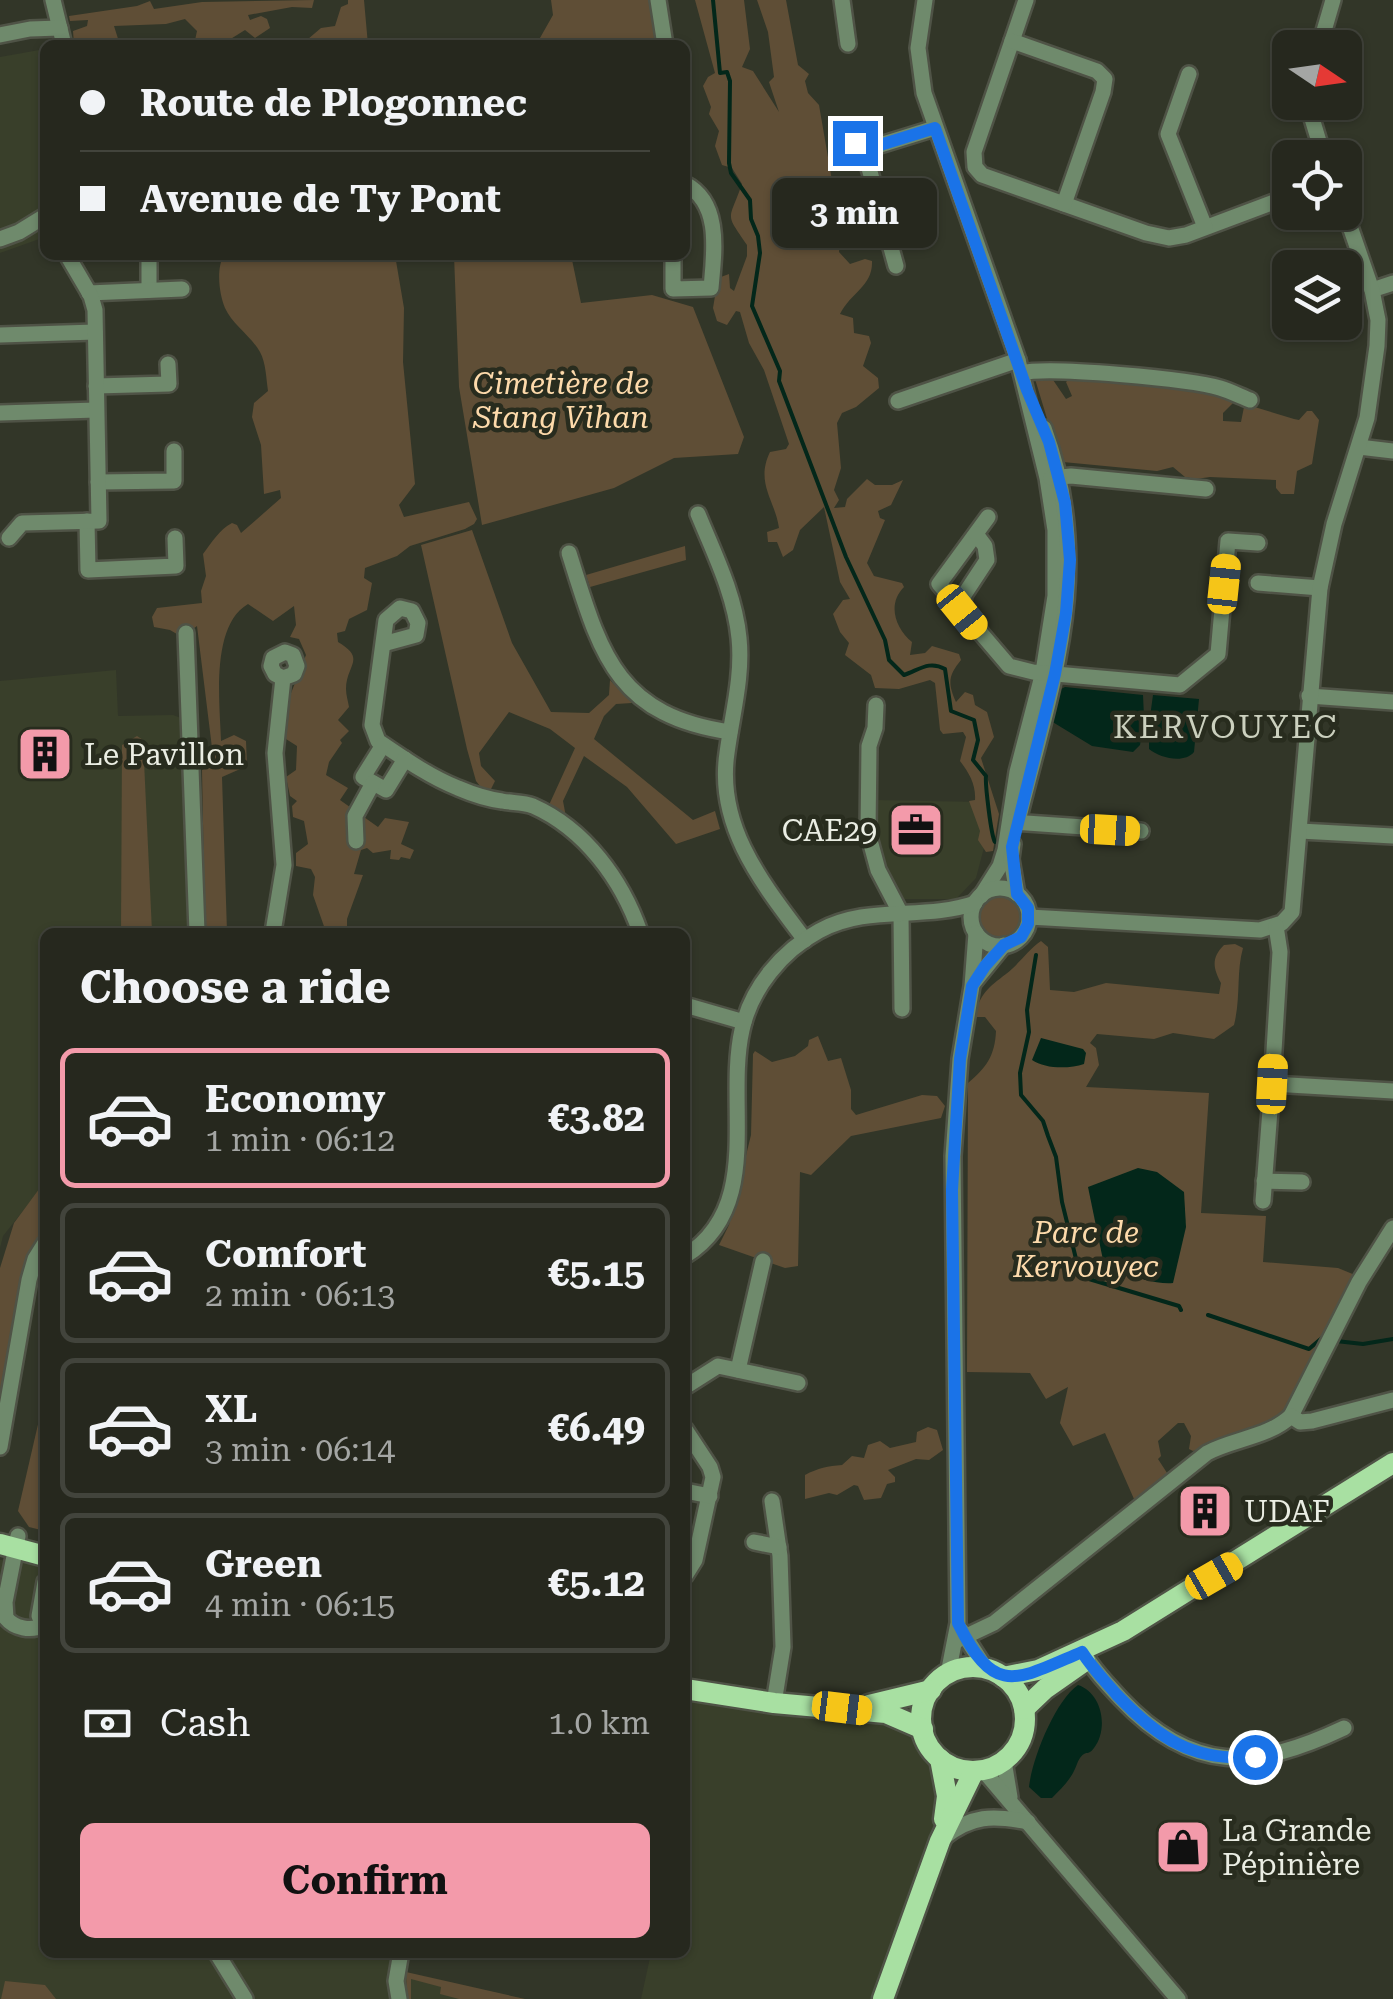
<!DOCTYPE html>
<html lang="en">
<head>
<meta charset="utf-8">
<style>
  :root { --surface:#26281e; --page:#2e3027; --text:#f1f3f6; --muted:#a4a6a4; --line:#42443c; --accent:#f39aaa }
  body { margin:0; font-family:"Roboto Serif",serif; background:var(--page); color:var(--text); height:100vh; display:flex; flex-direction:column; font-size:38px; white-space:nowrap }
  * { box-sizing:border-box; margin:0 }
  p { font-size:32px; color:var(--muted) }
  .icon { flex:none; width:55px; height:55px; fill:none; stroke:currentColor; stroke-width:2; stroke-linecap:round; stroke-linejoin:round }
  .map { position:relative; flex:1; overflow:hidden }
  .panel { position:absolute; left:40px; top:928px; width:650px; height:1030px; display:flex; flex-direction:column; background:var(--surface); border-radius:15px; box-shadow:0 2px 8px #0004,0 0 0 2px var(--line) }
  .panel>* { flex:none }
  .guide { position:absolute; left:40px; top:40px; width:650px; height:220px; border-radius:15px; box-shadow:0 2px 8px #0004,0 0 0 2px var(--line); display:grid; align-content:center; height:220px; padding:0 40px; background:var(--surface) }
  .needle { width:65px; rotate:103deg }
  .controls { position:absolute; left:1272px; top:30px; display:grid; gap:20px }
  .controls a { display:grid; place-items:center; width:90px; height:90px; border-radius:15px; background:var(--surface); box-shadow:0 2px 8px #0004,0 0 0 2px var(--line); font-size:50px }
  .end { position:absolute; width:45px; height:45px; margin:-22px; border:12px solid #1a73e8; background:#fff; box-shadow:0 0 0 5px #fff }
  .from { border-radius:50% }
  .bubble { position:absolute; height:70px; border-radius:15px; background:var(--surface); box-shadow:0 2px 8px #0004,0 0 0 2px var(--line); font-size:32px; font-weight:700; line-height:70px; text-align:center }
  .car { position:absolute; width:30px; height:60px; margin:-30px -15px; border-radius:12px; box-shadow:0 0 8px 2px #0007; background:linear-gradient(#f5c518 24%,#345 0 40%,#f5c518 0 76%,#345 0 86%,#f5c518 0) }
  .guide b { display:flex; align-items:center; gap:35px; height:95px; font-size:38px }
  .guide b+b { border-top:2px solid var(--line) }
  .guide i { width:25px; height:25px; background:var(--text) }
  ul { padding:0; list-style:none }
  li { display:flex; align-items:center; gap:30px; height:140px; margin:0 20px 15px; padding:0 20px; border:5px solid var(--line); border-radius:15px }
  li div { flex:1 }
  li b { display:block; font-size:38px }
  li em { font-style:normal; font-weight:700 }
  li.on { border-color:var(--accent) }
  li>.icon { width:90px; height:90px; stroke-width:1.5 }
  h2 { padding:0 40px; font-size:45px; line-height:120px }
  .pay { display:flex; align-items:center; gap:25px; height:110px; padding:0 40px; font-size:38px }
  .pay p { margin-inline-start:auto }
  .action { display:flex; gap:20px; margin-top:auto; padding:20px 40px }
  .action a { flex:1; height:115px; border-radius:15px; background:var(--accent); color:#111; font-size:40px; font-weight:700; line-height:115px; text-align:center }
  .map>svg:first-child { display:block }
  .built { fill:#393f2a }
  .green { fill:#5f4e36 }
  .water { fill:#03271a }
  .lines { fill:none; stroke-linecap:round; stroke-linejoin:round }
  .stream { stroke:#03271a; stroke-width:4 }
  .minor-casing { stroke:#4f5346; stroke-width:20 }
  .major-casing { stroke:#4f5346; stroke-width:25 }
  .minor { stroke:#6f8a6c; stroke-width:15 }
  .major { stroke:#a8e0a2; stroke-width:20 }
  .route { stroke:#1a73e8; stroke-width:12 }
  .labels { text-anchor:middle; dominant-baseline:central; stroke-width:9; stroke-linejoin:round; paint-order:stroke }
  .park-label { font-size:30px; font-style:italic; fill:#fddaab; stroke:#282c1e }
  .poi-label { font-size:30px; fill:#eaede3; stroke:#282c1e; text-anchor:start }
  .neighbourhood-label { font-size:32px; letter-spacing:2.5px; fill:#cbd0be; stroke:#282c1e }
</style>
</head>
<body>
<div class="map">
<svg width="1393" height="1999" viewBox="0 0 1393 1999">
  <rect width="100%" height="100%" fill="#323628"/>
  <g class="built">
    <polygon points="45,49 45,237 0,253 0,57"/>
    <polygon points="116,670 118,716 173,715 189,721 193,932 45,932 45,1183 3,1236 0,1248 0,681"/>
    <polygon points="875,800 981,802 986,840 976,878 956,899 904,899 895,891 875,831"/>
    <polygon points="21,1558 45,1564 45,1952 410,1953 406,1973 525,1999 0,1999 0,1560"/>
    <polygon points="686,1698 880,1717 912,1735 918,1743 940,1786 939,1814 876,1999 641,1999 651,1953 685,1952"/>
  </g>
  <g class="green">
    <polygon points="314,0 312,8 292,7 248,15 250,20 261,16 267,19 270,28 255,38 245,30 221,45 194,45 197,31 185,19 166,24 114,26 120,45 74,45 73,31 87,26 88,20 70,21 69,16 137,6 150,1 154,9 202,2"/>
    <polygon points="348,0 364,0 368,45 301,45 321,28 335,26 341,7 348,4"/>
    <polygon points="551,0 658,0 667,45 536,45 553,15"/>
    <path d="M695 0H744L750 49 742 67 753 71 779 112 769 82 774 77 768 32 757 0H786L798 65 809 74 805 81 808 93 819 105 835 198 831 216 835 237 840 240 839 252 850 264 865 259 872 261C873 286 851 292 840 314L853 318 854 333 869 336 871 343 863 366 878 378 879 388 856 407 842 413 837 423 841 468 834 490 839 500 834 508 845 507 847 499 867 479 875 485H892L903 480 891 505 878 511 880 518 885 520 867 563 874 576 902 583 904 587C887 604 895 628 912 642L910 655 925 653 932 646 959 654 961 660C949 675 947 682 956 702L965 692 973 695 975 705 987 712 994 737 981 758 999 814 993 851 986 852 978 840 980 831 969 801 975 800C976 784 969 773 960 761L966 737 963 732 943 734 940 730 935 683 930 680 899 689 875 688 871 675 845 655 849 643 840 632 833 614 843 600 850 599 840 582 824 507 800 530 793 550 783 557 777 542H768L767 532 779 528C775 500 755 483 770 452L786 449 789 444 764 370 749 343 740 312 736 311 727 325 717 321 713 308 718 278 729 274 730 288 734 291 747 256V245C725 212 728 223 742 184L732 168 722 165 715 146 719 131 709 114 711 107 703 86 708 77 715 73Z"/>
    <path d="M224 255H395L404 308 403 362 415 484 399 505 404 517 469 502 477 519 474 524 465 529 410 546 397 556 365 568 364 578 372 583 367 610 349 619 345 631 337 633 338 642C367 659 346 665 346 689 346 695 348 701 349 707L338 720 349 731 340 740 342 743 329 762 326 775 348 788 340 800 378 827 385 818 409 822 401 844 414 850 410 859 401 857 399 860 390 859 391 850 373 853 367 848 361 850 354 874 363 875 347 919V932H326L313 895 315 877 311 869 296 866V853L308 844 304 821 293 817 292 806 297 801 290 796 286 777 296 770 297 746 286 739 284 711 306 655 299 639 290 637 296 625 294 606 273 621 248 604C210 626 220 704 221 741L234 735 246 741 247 766 222 777 227 932H205L202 770 214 764 197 626 182 637 170 630 154 627 152 617 157 608 202 603 201 591 206 576 203 554C212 542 219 530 232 523L237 525 241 533 281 498 280 490 264 494 261 445 252 417 254 403 268 391C266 378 266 363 260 352 251 336 232 324 225 308 219 294 216 268 224 255Z"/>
    <polygon points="454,255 571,255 581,303 652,295 693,307 744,437 738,454 674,458 614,488 482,525 459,387"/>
    <polygon points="1049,374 1066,399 1072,396 1066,382 1072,376 1211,392 1235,401 1223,413 1223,421 1241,422 1244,407 1248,405 1294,419 1299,420 1307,411 1312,411 1319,420 1312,464 1297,471 1294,494 1281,494 1276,488 1276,480 1210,477 1196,479 1185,477 1173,467 1157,471 1063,462 1058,460 1053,440 1055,435 1049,425 1035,379"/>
    <polygon points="472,530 512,643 551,712 589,713 609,695 610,680 632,703 616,704 604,716 594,739 693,820 715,811 720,829 676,844 627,787 584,756 563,801 566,817 549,805 575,748 550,729 509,712 479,753 481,766 495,781 491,789 483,790 476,781 467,749 421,545"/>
    <polygon points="685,546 686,560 590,587 586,575"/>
    <polygon points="137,736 143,740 152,932 121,932 122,745"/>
    <circle cx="1000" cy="917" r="20"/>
    <path d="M1041 941 1048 947 1050 990 1074 992 1106 983 1219 994 1221 983C1213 968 1211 958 1224 945L1235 944 1243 948C1236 973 1241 997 1234 1025L1214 1039 1173 1033 1154 1039 1097 1034 1090 1043 1096 1048 1099 1065 1086 1087 1209 1093 1201 1213 1266 1216 1263 1262 1338 1268 1355 1275 1292 1406 1275 1422 1193 1451 1189 1449 1191 1436 1184 1423H1178L1158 1441 1161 1456 1158 1459 1169 1476 1134 1499 1105 1433 1073 1446 1060 1423 1068 1387 1046 1399 1030 1373 967 1372 968 1083C986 1068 995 1056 996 1031L985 1017H975C979 994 989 987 1006 974 1019 964 1028 950 1041 941Z"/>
    <polygon points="818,1036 828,1061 841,1058 851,1090 851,1109 856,1115 922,1095 937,1096 945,1106 941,1118 851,1136 811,1175 800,1172 798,1266 785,1268 719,1245 729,1225 751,1135 753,1054 755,1051 772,1062 795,1056 808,1046 809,1040"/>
    <polygon points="45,1181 45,1256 42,1257 0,1452 0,1268 14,1223"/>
    <polygon points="45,1394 45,1531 29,1527 18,1511"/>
    <path d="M928 1427 937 1430 943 1450 929 1460 916 1459 888 1470 895 1477V1482L887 1484 881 1498 864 1500 858 1486 854 1485 837 1495 829 1493 805 1499V1475C818 1468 828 1466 842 1465L852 1456 864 1458 868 1445 880 1441 890 1448 916 1442 917 1432Z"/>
    <polygon points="406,1972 525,1999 459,1999 440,1994 441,1987 411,1979 411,1999 407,1999"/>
    <polygon points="5,1981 45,1985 56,1999 1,1999"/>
  </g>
  <g class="water">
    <path d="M1065 687 1143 695 1144 717H1150L1153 695 1199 699 1194 752C1184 764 1160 758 1149 749V727H1143L1140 745 1133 752 1092 746 1051 721 1059 690Z"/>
    <path d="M1041 1038 1083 1049 1086 1053 1084 1064C1069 1069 1045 1069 1032 1060Z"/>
    <path d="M1138 1168 1157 1172 1184 1192 1186 1227 1173 1283C1153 1285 1118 1273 1103 1260L1088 1187Z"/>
    <path d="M1078 1685C1102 1693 1109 1728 1094 1748 1087 1757 1087 1749 1080 1758 1077 1762 1076 1768 1073 1773 1068 1782 1060 1790 1052 1798H1041L1029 1787C1032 1759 1055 1701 1078 1685Z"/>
  </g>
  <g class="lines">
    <g class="stream">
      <path d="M713 0 720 73 727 72 730 81 729 163 731 173 750 200 751 219 758 236 760 253 752 306 780 371 779 381 846 557 885 640 889 660 904 675C919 670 929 660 945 669L951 711 974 720 978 740 973 760 986 776C985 783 991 836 995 842"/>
      <polyline points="1036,955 1027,1010 1029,1032 1020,1073 1021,1095 1043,1121 1048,1136 1056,1157 1062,1202 1079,1271 1089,1279 1179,1306 1181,1310"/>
      <polyline points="1208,1315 1309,1349 1323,1337"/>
      <polyline points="1336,1341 1363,1344 1393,1339"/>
    </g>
    <g class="minor-casing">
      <g id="minor">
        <polyline points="53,0 64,45"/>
        <polyline points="658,0 665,45"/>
        <polyline points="842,0 848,44"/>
        <polyline points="925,0 918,48 924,93 1018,360 1047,478 1055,530 1055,596 1043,672 1017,772 1005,850 1000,866 981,896"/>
        <polyline points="1026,0 974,152 975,167 982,175 1146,233 1169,238 1186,235 1290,196"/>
        <polyline points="0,35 30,29 60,28"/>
        <polyline points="1012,41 1097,71 1105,79 1103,92 1064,204"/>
        <polyline points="1319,48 1333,0"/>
        <polyline points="1189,74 1168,134 1205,227"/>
        <polyline points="1307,102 1324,158"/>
        <polyline points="855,143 864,150 935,128"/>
        <polyline points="864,150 896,266"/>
        <polyline points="0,239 19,232 45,216"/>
        <polyline points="149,255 149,290"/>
        <path d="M673 255V289L711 288C714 253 722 203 685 184"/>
        <polyline points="1372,290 1393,283"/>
        <polyline points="89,293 182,289"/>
        <polyline points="0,335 95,332"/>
        <path d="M1022 373C1048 366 1191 379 1220 388 1230 391 1240 396 1250 400"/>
        <polyline points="96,386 169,384 168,364"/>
        <polyline points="898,401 1018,360"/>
        <polyline points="0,413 96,410"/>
        <polyline points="1359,447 1393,451"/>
        <polyline points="1051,478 1071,476 1206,489"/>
        <polyline points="98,482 174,481 174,451"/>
        <path d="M698 514C714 553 735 595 739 638 743 677 732 715 727 753 716 827 763 884 805 940"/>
        <polyline points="988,517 939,584 1009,666 1033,672 1180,685 1218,654 1228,541 1258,543"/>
        <polyline points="87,521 88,570 176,566 175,538"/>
        <polyline points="9,538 22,523 99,521 95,310 91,296 67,255"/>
        <path d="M569 553C600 651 614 715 730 732"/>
        <polyline points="1258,583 1320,588"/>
        <polyline points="962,611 964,595 987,560 985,546 976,534"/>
        <polyline points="186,633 197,932"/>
        <path d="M383 644 416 635 418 623 412 611 400 608 386 620 372 725 378 741C403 758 430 777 458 788 472 794 487 799 502 801 512 803 523 802 533 806 585 829 622 880 640 932"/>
        <polyline points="1309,696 1393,702"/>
        <polyline points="876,705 875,728 869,746 868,833 878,870 901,914 902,1009"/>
        <polyline points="383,745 363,777 386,790 405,759"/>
        <path d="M1018 821C1052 683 1096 569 1044 428"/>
        <polyline points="1011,822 1141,831"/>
        <polyline points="1300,831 1393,836"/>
        <polyline points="356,841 355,816 373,783"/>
        <polyline points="1013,844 1011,859 1017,894"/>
        <circle cx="1000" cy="917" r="29"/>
        <polyline points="1029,917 1260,930 1282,923 1292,912 1320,588 1334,524 1367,418 1377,346 1378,320 1372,290 1345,212"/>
        <polyline points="1276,926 1280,952 1272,1084 1393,1091"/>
        <polyline points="273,932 284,865 275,753 283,678 294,674 297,666 293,655 285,652 273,658 271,666 275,674 283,678"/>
        <polyline points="974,982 1004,945"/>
        <polyline points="685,1005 744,1022"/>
        <polyline points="1264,1181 1302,1182"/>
        <polyline points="1263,1201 1272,1084"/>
        <path d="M685 1256C764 1207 725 1105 742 1030 751 988 782 951 819 931 868 904 924 921 975 903"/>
        <polyline points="738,1370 763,1261"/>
        <polyline points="685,1387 718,1366 798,1383"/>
        <polyline points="1291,1416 1359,1282 1393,1228"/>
        <polyline points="685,1429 710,1467 713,1477 695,1560 685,1576"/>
        <polyline points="0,1447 29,1280 35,1259 45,1243"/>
        <polyline points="685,1491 710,1496"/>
        <polyline points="772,1501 780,1556 783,1647 774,1703"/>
        <path d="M18 1536 5 1602 6 1618C14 1628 31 1632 43 1625"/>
        <polyline points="754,1542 779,1547"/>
        <polyline points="45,1582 39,1616 45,1628"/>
        <polyline points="961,1630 986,1669"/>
        <path d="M956 1641 994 1623 1207 1453C1233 1439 1269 1437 1291 1416L1300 1422 1312 1421 1393 1400"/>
        <path d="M1083 1652C1093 1669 1107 1684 1121 1699 1192 1774 1255 1770 1344 1728"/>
        <polyline points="948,1674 958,1623 953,1156 960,1059 972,986 976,933"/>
        <polyline points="1004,1761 1010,1797"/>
        <polyline points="983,1770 1178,1999"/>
        <path d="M943 1838C971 1815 993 1815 1028 1822"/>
        <polyline points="216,1952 245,1999"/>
        <polyline points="399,1999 396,1981 401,1952"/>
      </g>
    </g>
    <g class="major-casing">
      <g id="major">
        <polyline points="0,1544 45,1556"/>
        <circle cx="973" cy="1719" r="52"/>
        <polyline points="1003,1677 1038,1670 1123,1631 1393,1463"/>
        <polyline points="685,1689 774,1703 886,1713 923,1729"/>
        <polyline points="869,1705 931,1690"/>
        <polyline points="1024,1709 1045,1689 1085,1661"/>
        <polyline points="940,1759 947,1796 944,1819"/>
        <polyline points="883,1999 940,1841 974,1771"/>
      </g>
    </g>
    <use href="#minor" class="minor"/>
    <use href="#major" class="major"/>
  </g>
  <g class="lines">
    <path class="route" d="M855 143 864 150 935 128 1027 390 1049 442 1065 503 1070 560 1066 613 1055 674 1012 847 1017 894 1028 908V924L1021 937 1004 945 985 966 972 986 960 1059 952 1190 958 1623C995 1698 1016 1680 1082 1652 1092 1668 1105 1681 1117 1695 1158 1738 1193 1762 1255 1757"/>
  </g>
  <defs>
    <g id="building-square" transform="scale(2.875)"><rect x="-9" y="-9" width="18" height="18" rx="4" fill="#f39aaa" stroke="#282c1e"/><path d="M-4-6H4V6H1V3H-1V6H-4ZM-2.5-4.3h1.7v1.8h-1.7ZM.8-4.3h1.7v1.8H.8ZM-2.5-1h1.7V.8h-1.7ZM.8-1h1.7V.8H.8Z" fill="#111"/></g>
    <g id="office-square" transform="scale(2.875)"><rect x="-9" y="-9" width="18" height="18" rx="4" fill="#f39aaa" stroke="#282c1e"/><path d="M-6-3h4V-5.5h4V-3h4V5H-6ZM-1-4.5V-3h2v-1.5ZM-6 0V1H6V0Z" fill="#111"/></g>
    <g id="shop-square" transform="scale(2.875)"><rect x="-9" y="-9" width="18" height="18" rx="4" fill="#f39aaa" stroke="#282c1e"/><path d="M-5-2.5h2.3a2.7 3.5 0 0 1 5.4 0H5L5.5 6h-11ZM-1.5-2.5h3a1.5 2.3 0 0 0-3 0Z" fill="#111"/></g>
  </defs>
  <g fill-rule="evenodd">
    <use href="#building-square" x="45" y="754"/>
    <use href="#office-square" x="916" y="830"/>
    <use href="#building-square" x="1205" y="1511"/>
    <use href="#shop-square" x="1183" y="1847"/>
  </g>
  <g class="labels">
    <g class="park-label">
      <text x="561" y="383">Cimetière de<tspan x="561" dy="34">Stang Vihan</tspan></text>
      <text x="1086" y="1232">Parc de<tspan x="1086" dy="34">Kervouyec</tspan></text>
    </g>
    <g class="poi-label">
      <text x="84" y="754">Le Pavillon</text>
      <text x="877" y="830" text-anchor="end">CAE29</text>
      <text x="1244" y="1511">UDAF</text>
      <text x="1222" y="1830">La Grande<tspan x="1222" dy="34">Pépinière</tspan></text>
    </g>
    <g class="neighbourhood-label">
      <text x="1226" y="727">KERVOUYEC</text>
    </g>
  </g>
</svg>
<div class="controls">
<a><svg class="needle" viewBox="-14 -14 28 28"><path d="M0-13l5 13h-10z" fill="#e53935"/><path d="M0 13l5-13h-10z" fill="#a4a6a4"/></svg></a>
<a><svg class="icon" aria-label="locate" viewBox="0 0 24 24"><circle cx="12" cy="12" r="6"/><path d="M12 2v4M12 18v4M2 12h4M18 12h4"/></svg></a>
<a><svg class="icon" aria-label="layers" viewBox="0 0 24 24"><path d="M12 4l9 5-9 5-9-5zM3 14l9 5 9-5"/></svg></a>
</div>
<i class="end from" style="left:1255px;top:1757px"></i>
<i class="end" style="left:855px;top:143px"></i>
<div class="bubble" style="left:772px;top:178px;width:165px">3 min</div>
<i class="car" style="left:1224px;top:584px;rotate:6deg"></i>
<i class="car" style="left:962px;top:612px;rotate:141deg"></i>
<i class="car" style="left:1110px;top:830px;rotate:93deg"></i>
<i class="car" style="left:1272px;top:1084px;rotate:3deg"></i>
<i class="car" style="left:1214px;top:1576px;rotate:60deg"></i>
<i class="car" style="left:842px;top:1708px;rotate:97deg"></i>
<div class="guide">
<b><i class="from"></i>Route de Plogonnec</b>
<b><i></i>Avenue de Ty Pont</b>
</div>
<section class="panel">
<h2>Choose a ride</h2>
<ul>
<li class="on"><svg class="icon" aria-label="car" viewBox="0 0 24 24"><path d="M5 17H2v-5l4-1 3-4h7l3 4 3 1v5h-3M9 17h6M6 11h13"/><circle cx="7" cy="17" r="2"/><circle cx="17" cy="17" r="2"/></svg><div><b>Economy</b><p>1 min · 06:12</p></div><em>€3.82</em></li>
<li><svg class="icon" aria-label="car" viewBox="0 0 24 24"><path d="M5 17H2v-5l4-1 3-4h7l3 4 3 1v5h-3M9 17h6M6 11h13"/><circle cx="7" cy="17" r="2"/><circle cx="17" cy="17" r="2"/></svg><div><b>Comfort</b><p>2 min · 06:13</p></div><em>€5.15</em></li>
<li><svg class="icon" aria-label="car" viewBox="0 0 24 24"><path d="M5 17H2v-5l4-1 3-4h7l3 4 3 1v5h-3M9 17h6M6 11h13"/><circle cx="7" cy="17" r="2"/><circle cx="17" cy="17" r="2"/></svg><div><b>XL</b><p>3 min · 06:14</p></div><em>€6.49</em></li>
<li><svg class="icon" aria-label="car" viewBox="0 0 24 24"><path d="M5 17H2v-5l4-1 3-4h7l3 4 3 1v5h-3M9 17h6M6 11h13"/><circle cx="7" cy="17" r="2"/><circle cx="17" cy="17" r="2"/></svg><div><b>Green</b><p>4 min · 06:15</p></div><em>€5.12</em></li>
</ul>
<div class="pay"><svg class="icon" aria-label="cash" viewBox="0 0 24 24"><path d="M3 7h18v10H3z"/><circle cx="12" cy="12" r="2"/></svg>Cash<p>1.0 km</p></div>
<div class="action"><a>Confirm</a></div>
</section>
</div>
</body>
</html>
